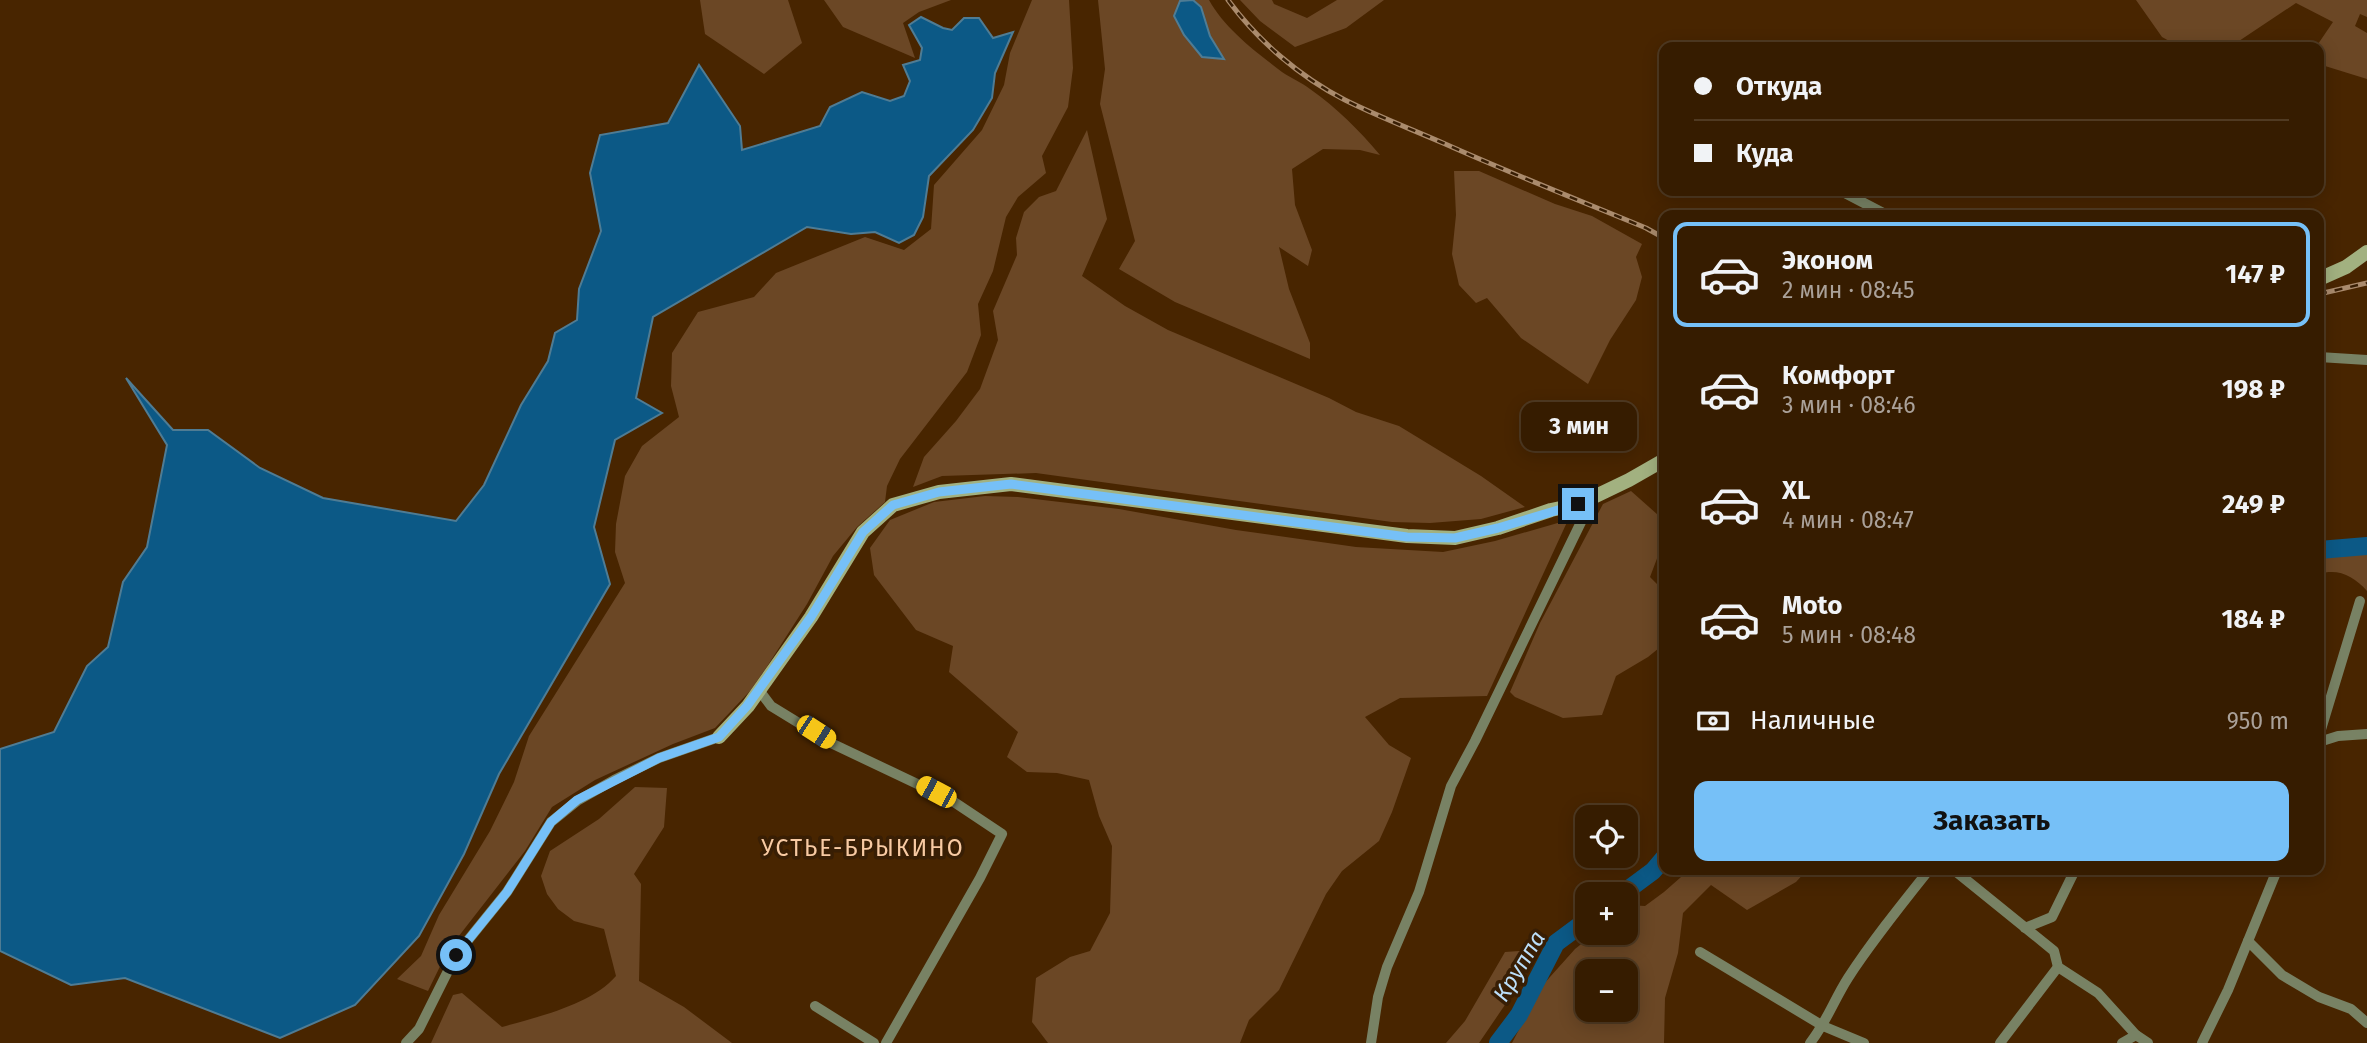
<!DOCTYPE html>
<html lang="ru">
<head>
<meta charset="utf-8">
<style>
  :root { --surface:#361c00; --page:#41290f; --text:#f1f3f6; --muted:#aaa199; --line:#503a22; --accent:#76c0f7 }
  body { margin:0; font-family:"Fira Sans",sans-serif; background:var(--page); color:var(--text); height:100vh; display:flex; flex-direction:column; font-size:26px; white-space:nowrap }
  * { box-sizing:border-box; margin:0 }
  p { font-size:23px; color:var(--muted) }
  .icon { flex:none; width:38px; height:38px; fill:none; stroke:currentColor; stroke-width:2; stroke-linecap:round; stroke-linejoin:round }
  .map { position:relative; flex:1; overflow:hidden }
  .drawer { position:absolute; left:1659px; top:210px; width:665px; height:665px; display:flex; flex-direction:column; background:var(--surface); border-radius:14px; box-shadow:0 4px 18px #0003,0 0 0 2px var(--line) }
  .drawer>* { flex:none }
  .banner { position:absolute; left:1659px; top:42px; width:665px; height:154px; border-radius:14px; box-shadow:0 4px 18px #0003,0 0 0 2px var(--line); display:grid; align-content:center; height:154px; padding:0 35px; background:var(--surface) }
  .fabs { position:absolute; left:1575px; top:805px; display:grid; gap:14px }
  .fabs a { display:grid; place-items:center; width:63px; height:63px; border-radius:14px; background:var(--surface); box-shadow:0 4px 18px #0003,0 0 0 2px var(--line); font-size:35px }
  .end { position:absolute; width:32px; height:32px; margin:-16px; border:9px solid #76c0f7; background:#111; box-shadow:0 0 0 4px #111 }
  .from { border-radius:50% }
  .bubble { position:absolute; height:49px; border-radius:14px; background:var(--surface); box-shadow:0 4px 18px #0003,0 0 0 2px var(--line); font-size:23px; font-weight:700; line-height:49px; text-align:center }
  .car { position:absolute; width:21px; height:42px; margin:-21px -10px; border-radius:9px; box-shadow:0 0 5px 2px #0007; background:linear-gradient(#f5c518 24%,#345 0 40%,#f5c518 0 76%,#345 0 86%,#f5c518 0) }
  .banner b { display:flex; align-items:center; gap:24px; height:66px; font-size:26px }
  .banner b+b { border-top:2px solid var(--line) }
  .banner i { width:18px; height:18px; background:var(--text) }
  ul { padding:12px 0 0; list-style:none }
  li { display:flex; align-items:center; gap:21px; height:105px; margin:0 14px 10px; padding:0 21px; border:4px solid transparent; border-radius:14px }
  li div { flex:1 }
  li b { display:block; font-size:26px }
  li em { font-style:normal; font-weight:700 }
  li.on { border-color:var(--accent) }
  li>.icon { width:63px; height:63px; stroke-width:1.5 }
  .pay { display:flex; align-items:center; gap:18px; height:77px; padding:0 35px; font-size:26px }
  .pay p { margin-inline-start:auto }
  .action { display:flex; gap:14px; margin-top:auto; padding:14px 35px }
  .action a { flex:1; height:80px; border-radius:14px; background:var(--accent); color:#111; font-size:28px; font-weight:700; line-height:80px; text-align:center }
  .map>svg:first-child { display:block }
  .green { fill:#6b4725; fill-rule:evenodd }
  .water { fill:#0c5986; stroke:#4f7c94; stroke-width:2 }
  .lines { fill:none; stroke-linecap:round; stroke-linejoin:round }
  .river { stroke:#0c5986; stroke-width:18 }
  .street { stroke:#788264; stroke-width:10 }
  .secondary { stroke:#a2b180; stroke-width:14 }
  .rail-casing { stroke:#aa8b6d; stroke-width:5 }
  .rail { stroke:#381e04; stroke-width:2.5; stroke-dasharray:8; stroke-linecap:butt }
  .route { stroke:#76c0f7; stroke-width:9 }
  .labels { text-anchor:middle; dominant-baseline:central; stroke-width:7; stroke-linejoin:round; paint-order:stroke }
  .neighbourhood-label { font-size:23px; letter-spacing:2px; fill:#f8caa3; stroke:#381e04 }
  .water-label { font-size:23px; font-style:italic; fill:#bbdef9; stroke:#381e04 }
</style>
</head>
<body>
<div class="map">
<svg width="2367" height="1043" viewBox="0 0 2367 1043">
  <rect width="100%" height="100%" fill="#482500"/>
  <g class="green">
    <polygon points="700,0 788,0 802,43 764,74 705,34"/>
    <polygon points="824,0 951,0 919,12 903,23 915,58 843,27"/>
    <polygon points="1032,0 1069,0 1073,68 1068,107 1042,156 1046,173 1018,197 1006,217 993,271 978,304 981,335 967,372 900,459 887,486 885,502 857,527 833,556 807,604 768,665 750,691 715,728 673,744 595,780 552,807 525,851 448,950 428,991 397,979 421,956 439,915 490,831 514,782 529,736 625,583 615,552 616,524 625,476 642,446 679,417 671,386 672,353 698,312 754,297 776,273 865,237 904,250 931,229 934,185 982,130 1004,85 1010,53"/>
    <path d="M1098 0H1182L1180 1 1223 59 1210 36 1201 7 1193 0H1209C1225 29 1256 52 1282 72 1291 78 1301 82 1310 89 1337 108 1359 130 1380 155L1360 150 1323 149 1292 169 1295 205 1312 250 1308 266 1279 247 1289 289 1310 343V359L1175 302 1119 269 1135 241 1100 104 1105 69Z"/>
    <polygon points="1240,0 1272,0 1274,4 1307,18 1337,0 1384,0 1346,28 1295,47 1260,21"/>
    <polygon points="2136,0 2367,0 2367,17 2360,14 2355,26 2367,33 2367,79 2325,66 2319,60 2319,47 2316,47 2333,22 2296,3 2230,47 2180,47 2162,37"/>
    <polygon points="1087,130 1107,219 1082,276 1125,306 1168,330 1329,398 1356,412 1399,426 1481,476 1525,507 1481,519 1430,523 1392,522 1036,473 942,476 913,487 924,457 956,421 980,389 998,340 993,311 1017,255 1016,238 1024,212 1039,197 1056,191"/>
    <polygon points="1454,171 1479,171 1555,204 1592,216 1642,244 1636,257 1642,277 1636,300 1610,340 1588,384 1521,338 1487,298 1476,303 1459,285 1452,254 1456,215"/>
    <polygon points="1631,491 1658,515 1664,540 1650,577 1664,591 1664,644 1648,657 1616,676 1602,715 1563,718 1515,697 1510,692 1540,623 1603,504"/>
    <polygon points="985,496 1018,497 1119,509 1236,530 1356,547 1443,552 1495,541 1568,520 1487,696 1400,698 1365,717 1389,745 1411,758 1392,812 1379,841 1342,871 1326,894 1279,990 1249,1020 1240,1043 1048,1043 1032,1022 1036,978 1070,957 1090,951 1110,913 1112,846 1099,816 1089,780 1057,773 1027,772 1007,757 1018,732 949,672 953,646 916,630 874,575 870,548 890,520 934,502"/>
    <path d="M2367 552V591C2354 576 2338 568 2319 574V556Z"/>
    <path d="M635 787 667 788 664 827 634 874 641 884 639 981 684 1007 732 1043H431L453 995 462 993 502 1027C537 1017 591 1005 616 976L604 929 574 921 558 909 547 894 541 876 550 851 599 819Z"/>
    <path d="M1689 870H1807L1796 882 1747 910 1711 885 1683 913 1678 953 1665 998 1664 1043H1512L1541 987 1575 949 1595 933H1626V907L1628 905 1645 906 1664 892ZM1587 971H1626V1010H1587Z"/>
    <polygon points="1535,950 1526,974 1479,1043 1446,1043 1465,1021 1505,952"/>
  </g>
  <g class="water">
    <polygon points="1193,0 1201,7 1210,36 1224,59 1202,57 1184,35 1174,16 1180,1"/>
    <polygon points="921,17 943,28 952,30 964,18 979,18 993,38 1013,32 995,73 992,98 973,130 929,176 923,217 914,235 899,243 875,232 851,234 807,227 653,317 636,398 662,413 615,440 594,527 610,584 499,774 464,854 419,936 355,1005 280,1038 125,978 71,985 0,951 0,749 54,732 87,666 108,647 123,582 147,547 167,445 126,378 173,430 208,430 260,468 323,498 456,521 484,485 521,405 548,361 555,333 577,320 579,289 601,231 590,173 600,135 668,123 699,65 740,126 742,150 820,126 830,107 862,92 890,101 904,96 910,81 903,65 920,60 922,48 909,25"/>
  </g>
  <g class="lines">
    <g class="river">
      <polyline points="2319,550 2367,546"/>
      <polyline points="1622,894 1653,871 1664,858"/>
      <polyline points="1498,1043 1519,1015 1556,943 1587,920"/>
    </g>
    <g class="street">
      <polyline points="1841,191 1887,215"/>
      <polyline points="2319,357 2367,360"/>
      <polyline points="759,690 771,706 833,744 951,800 1002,834 980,878 886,1043"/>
      <polyline points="2319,736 2360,601"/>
      <polyline points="2319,742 2338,736 2367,734"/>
      <polyline points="1954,870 2054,951 2058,967 2098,993 2136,1035 2148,1043"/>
      <polyline points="2025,928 2052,917 2075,870"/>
      <polyline points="2248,941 2282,975 2319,997 2351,1009 2367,1023"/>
      <polyline points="1700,952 1823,1026 1864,1043"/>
      <polyline points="815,1006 874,1043"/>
      <polyline points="406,1043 419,1029 456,955 507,892 551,822 577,801 614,780 659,758 719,737"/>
      <polyline points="1371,1043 1378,997 1387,967 1419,892 1451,786 1475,741 1567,551 1583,518 1586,501"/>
      <path d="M1810 1043C1826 1023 1834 1000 1848 978 1872 941 1901 905 1929 870"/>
      <polyline points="2000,1043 2058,967"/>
      <polyline points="2122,1043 2136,1035"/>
      <polyline points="2202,1043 2228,990 2277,870"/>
    </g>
    <g class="secondary">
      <polyline points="2319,279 2346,267 2367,252"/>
      <polyline points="719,737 748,706 811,617 863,532 893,505 939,492 1011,484 1407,536 1455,538 1498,528 1551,510 1579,504 1629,480 1664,460"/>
    </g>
    <g class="rail-casing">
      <g id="rail">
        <path d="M1228 0C1258 41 1300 77 1345 100 1377 116 1411 129 1443 143 1510 173 1578 200 1646 228L1664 238"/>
        <polyline points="2319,294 2367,283"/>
      </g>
    </g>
    <use href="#rail" class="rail"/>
  </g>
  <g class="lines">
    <polyline class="route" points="456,955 507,892 551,822 577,800 659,758 719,737 747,706 811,617 863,532 893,505 939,492 1011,484 1407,537 1455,538 1498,528 1578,504"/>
  </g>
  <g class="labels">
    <g class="neighbourhood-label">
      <text x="863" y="848">УСТЬЕ-БРЫКИНО</text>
    </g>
    <g class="water-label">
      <text transform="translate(1519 966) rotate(-59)">Круппа</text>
    </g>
  </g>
</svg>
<div class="fabs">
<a><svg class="icon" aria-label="locate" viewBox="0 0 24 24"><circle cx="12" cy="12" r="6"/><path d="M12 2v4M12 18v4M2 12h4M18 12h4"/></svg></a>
<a>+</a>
<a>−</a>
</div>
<i class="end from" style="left:456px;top:955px"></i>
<i class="end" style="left:1578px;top:504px"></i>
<div class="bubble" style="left:1521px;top:402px;width:116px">3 мин</div>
<i class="car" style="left:816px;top:732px;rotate:123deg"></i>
<i class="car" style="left:936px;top:792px;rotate:298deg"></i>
<div class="banner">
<b><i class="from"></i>Откуда</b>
<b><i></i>Куда</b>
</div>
<section class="drawer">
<ul>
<li class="on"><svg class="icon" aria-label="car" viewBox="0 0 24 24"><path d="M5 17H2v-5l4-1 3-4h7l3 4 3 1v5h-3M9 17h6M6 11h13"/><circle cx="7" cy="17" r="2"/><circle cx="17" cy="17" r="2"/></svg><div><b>Эконом</b><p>2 мин · 08:45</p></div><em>147 ₽</em></li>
<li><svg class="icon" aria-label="car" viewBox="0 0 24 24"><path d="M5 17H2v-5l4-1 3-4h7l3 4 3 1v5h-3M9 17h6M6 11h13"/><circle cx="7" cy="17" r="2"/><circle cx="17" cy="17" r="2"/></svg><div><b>Комфорт</b><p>3 мин · 08:46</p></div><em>198 ₽</em></li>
<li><svg class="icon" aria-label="car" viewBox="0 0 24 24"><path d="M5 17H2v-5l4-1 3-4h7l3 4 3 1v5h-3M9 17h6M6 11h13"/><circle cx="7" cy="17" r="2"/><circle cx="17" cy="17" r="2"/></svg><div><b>XL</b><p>4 мин · 08:47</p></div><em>249 ₽</em></li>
<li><svg class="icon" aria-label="car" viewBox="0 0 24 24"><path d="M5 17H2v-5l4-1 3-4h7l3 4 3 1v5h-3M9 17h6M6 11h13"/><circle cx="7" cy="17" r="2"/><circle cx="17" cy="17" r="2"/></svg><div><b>Moto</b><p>5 мин · 08:48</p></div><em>184 ₽</em></li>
</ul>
<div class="pay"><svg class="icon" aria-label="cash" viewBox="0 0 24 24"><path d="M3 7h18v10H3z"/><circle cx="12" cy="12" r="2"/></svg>Наличные<p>950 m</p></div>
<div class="action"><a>Заказать</a></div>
</section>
</div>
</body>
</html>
